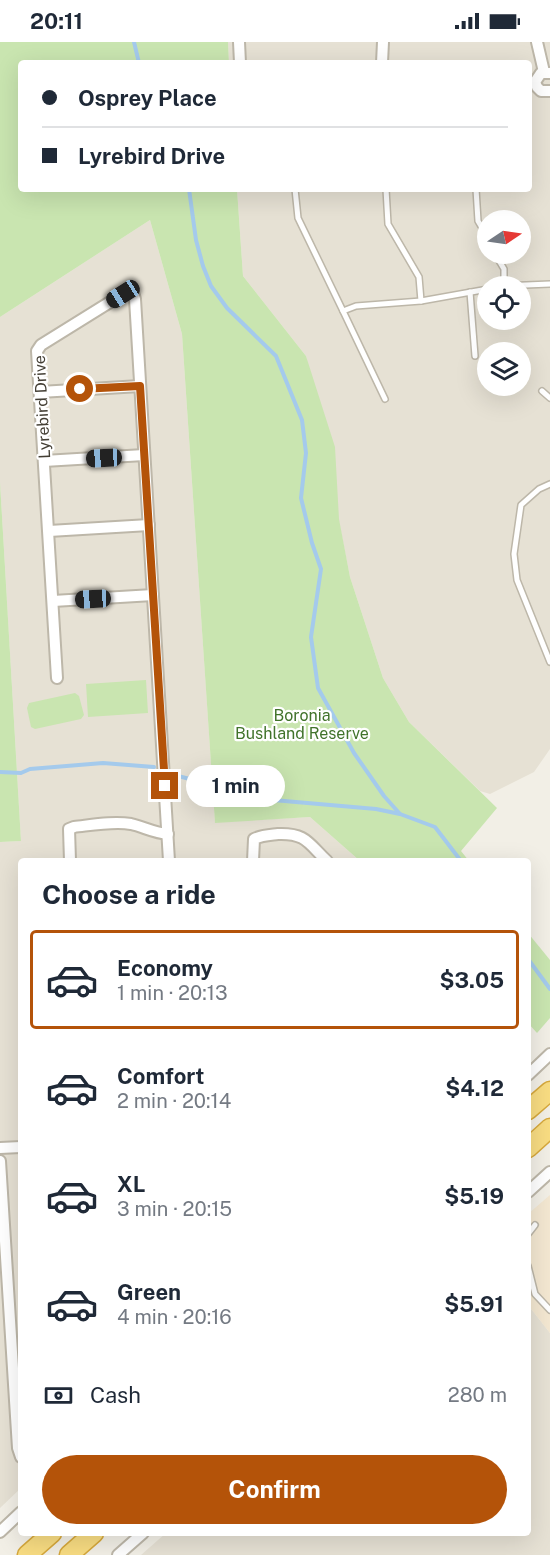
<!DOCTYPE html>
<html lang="en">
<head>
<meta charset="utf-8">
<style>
  :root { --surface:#fff; --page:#f2f2f3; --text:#1f2937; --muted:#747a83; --line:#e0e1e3; --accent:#b45309 }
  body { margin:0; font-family:"Public Sans",sans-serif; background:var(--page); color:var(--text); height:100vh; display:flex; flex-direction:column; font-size:22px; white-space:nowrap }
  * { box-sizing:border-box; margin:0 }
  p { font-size:20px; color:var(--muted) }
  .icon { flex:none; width:33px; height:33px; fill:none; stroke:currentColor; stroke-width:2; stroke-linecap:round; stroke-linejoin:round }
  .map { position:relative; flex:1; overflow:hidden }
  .drawer { position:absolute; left:18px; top:816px; width:513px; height:678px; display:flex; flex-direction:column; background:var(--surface); border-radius:6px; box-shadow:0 6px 24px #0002 }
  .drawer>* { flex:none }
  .banner { position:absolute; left:18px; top:18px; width:514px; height:132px; border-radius:6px; box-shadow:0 6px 24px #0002; display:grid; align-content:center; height:132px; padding:0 24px; background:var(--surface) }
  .needle { width:39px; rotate:77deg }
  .tools { position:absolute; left:477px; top:168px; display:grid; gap:12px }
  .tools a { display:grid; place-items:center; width:54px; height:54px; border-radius:50%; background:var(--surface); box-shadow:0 6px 24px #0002; font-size:30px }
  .end { position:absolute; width:27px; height:27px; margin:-14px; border:8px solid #b45309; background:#fff; box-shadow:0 0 0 3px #fff }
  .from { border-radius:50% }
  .bubble { position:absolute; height:42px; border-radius:21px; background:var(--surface); box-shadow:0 6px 24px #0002; font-size:20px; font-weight:700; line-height:42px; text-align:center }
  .car { position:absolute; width:18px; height:36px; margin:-18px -9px; border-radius:8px; box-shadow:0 0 4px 2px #0007; background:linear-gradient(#222 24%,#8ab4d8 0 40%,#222 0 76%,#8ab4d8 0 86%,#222 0) }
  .banner b { display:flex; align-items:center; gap:21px; height:57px; font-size:22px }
  .banner b+b { border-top:2px solid var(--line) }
  .banner i { width:15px; height:15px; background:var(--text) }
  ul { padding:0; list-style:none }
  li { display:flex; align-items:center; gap:18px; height:99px; margin:0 12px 9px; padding:0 12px; border:3px solid transparent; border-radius:6px }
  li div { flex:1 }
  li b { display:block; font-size:22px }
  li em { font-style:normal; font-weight:700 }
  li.current { border-color:var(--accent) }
  li>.icon { width:54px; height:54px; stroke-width:1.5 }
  h2 { padding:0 24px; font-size:27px; line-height:72px }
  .pay { display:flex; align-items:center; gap:15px; height:66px; padding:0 24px; font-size:22px }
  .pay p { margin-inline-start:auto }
  .button { display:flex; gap:12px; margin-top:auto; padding:12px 24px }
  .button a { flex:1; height:69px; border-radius:36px; background:var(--accent); color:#fff; font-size:24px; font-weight:700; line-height:69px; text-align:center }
  .status { display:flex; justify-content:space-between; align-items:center; height:42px; padding:0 30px; background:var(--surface); direction:ltr }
  .status svg { height:16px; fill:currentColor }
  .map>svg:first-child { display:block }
  .residential { fill:#e6e1d4; fill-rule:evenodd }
  .commercial { fill:#f3e7d1 }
  .green { fill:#c9e5b0 }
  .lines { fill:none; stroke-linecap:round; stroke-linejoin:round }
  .stream { stroke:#a4caec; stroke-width:4 }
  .service-casing { stroke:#bdb7a9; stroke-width:8 }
  .minor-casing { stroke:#bdb7a9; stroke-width:14 }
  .trunk-casing { stroke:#d6a83c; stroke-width:21 }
  .service { stroke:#fff; stroke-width:5 }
  .minor { stroke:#fff; stroke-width:10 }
  .trunk { stroke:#f8dc82; stroke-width:18 }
  .route { stroke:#b45309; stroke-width:8 }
  .labels { text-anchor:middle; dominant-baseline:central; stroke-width:4.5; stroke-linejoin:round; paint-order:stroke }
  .street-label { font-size:16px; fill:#443f35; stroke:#fff }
  .park-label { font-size:16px; fill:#41732b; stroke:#fff }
</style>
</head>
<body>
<div class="status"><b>20:11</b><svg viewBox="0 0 49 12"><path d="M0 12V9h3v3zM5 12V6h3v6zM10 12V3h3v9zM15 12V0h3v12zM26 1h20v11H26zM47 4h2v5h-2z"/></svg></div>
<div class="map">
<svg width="550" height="1513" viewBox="0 0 550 1513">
  <rect width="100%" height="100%" fill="#f2efe6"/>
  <g class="residential">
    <path d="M228 0H550V707L534 730 490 752 480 749 409 680 383 636 350 535 306 314 243 234 237 147H530V21H229ZM488 178H520V212H488ZM488 244H520V278H488ZM488 310H520V344H488Z"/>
    <polygon points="150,178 182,292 215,780 310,775 360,819 21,819 21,1446 0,1466 0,800 21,799 0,440 0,275"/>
    <polygon points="528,1263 550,1291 550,1513 141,1513 166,1491 528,1491"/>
  </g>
  <polygon class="commercial" points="550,1153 550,1291 528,1263 528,1172"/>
  <g class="green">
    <polygon points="0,0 228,0 229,21 21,21 21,147 237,147 243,234 306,314 335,405 339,477 350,535 383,636 409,680 497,766 461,809 469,819 360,819 310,775 215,781 182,292 150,178 0,275"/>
    <polygon points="0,440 21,799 0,800"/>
    <polygon points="146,638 148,671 88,675 86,642"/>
    <polygon points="75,651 79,654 84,673 81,677 35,687 31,685 27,666 29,661"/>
    <polygon points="528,891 550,918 550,976 537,991 528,981"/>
  </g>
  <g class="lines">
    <g class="stream">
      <polyline points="134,0 139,21"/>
      <polyline points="189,147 196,198 203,224 211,244 227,266 276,314 302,378 306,411 301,456 312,501 321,527 311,595 318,646 354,711 384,754 400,772"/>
      <polyline points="0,730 21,731 30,727 103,721 154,725"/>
      <polyline points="174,733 273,758 376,767 400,772 435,785 461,819"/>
      <polyline points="528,917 550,947"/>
    </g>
    <g class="service-casing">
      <g id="service">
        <polyline points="295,147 298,176 343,269"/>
        <polyline points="386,147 388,182 419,235 421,259"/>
        <polyline points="476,147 478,179 488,196"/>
        <polyline points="495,212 504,227 504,244"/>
        <polyline points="499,244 550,242"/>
        <polyline points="470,250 475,314"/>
        <polyline points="542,349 550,356"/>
        <polyline points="385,357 343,269 356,264 421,259 488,247"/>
        <polyline points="550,442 539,447 521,463 514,512 517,538 550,620"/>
        <polyline points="528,1192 535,1183"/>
        <polyline points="528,1224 535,1252 550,1268"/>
      </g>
    </g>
    <g class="minor-casing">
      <g id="minor">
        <polyline points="239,0 240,21"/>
        <polyline points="537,0 544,30"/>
        <polyline points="382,21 383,0"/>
        <polyline points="550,31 541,31 535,40 537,45 541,49 550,49"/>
        <polyline points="40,350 140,344"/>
        <polyline points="44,419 144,413"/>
        <polyline points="49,489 149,483"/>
        <polyline points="53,559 153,553"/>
        <polyline points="57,636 37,309 41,303 123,252 133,251 135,257 169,819"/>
        <path d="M70 819 69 787 74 785C92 783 113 779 131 782 144 785 154 791 168 792"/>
        <path d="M253 819 254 797C262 793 269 793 278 792 306 791 308 801 327 819"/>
        <polyline points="528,1033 550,1012"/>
        <polyline points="0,1106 21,1105"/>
        <polyline points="0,1119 18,1406 21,1415"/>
        <polyline points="528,1150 550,1130"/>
        <polyline points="0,1490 21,1470"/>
        <polyline points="118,1513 143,1491"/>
      </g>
    </g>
    <g class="trunk-casing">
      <g id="trunk">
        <polyline points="528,1068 550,1049"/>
        <polyline points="528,1106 550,1086"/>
        <polyline points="27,1513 52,1491"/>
        <polyline points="69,1513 94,1491"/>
      </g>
    </g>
    <use href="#service" class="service"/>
    <use href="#minor" class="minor"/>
    <use href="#trunk" class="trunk"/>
  </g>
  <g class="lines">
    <polyline class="route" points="80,347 140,344 165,744"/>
  </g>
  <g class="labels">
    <g class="street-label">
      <text transform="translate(42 365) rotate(-93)">Lyrebird Drive</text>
    </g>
    <g class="park-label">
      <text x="302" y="673">Boronia<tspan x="302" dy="18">Bushland Reserve</tspan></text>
    </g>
  </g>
</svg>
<div class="tools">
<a><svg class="needle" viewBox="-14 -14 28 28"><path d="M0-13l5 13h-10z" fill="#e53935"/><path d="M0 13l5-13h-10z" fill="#747a83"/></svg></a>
<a><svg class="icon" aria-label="locate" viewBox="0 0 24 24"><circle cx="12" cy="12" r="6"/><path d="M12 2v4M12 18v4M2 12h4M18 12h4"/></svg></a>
<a><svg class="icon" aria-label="layers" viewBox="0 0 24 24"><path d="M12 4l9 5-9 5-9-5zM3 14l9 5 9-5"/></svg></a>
</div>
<i class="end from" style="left:80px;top:347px"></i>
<i class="end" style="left:165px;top:744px"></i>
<div class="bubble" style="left:186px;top:723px;width:99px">1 min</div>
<i class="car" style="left:123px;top:252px;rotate:238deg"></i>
<i class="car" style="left:104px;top:416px;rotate:267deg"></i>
<i class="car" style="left:93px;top:557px;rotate:267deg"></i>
<div class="banner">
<b><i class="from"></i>Osprey Place</b>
<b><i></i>Lyrebird Drive</b>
</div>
<section class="drawer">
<h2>Choose a ride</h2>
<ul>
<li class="current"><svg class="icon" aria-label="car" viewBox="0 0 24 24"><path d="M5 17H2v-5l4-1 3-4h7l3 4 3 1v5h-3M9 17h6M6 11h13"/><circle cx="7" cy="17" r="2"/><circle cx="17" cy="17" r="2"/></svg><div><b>Economy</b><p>1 min · 20:13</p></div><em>$3.05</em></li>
<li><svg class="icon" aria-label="car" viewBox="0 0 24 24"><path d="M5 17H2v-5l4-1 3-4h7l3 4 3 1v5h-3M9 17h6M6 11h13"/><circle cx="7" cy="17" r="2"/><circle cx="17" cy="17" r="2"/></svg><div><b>Comfort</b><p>2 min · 20:14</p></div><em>$4.12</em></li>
<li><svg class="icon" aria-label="car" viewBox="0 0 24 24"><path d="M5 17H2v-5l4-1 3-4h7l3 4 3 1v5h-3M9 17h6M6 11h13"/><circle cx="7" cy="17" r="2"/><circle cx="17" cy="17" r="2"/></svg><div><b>XL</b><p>3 min · 20:15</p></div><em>$5.19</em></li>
<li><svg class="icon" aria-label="car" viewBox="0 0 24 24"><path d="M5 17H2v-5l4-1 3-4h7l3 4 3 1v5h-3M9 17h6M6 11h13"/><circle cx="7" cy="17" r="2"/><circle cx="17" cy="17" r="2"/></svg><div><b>Green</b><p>4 min · 20:16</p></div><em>$5.91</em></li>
</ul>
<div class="pay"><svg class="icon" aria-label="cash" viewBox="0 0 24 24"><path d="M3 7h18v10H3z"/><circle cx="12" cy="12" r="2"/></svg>Cash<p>280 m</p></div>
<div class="button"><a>Confirm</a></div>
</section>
</div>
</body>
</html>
